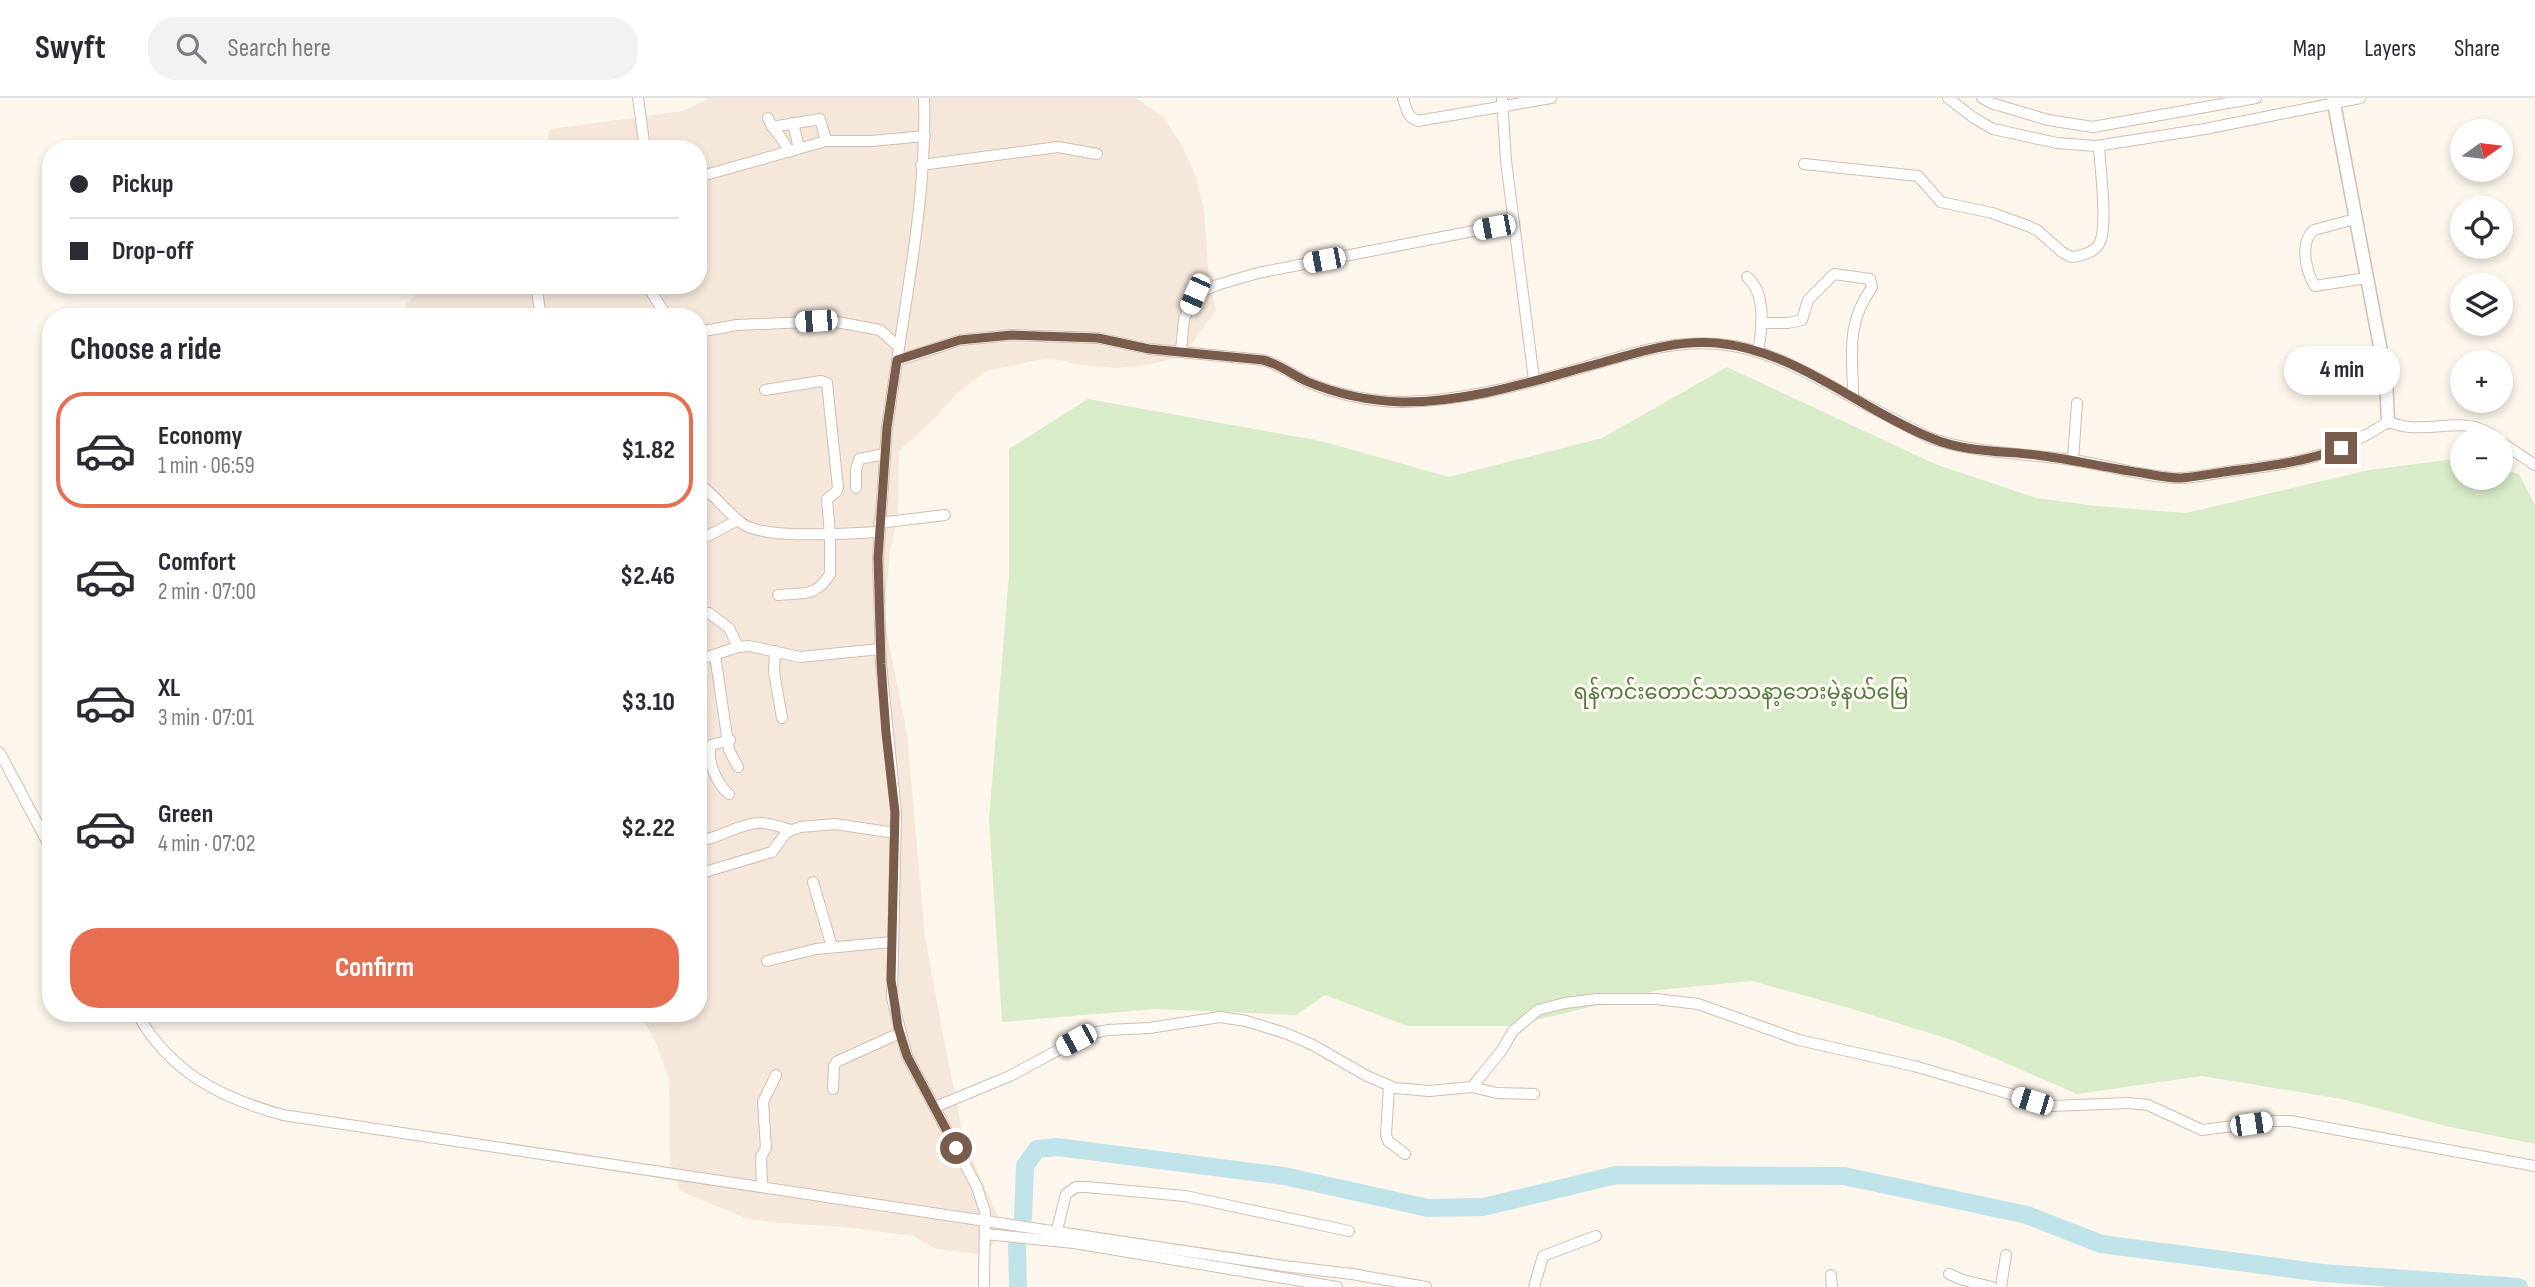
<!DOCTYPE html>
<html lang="en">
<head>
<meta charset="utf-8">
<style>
  :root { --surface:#fff; --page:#f2f2f3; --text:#2b2b33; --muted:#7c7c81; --line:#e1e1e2; --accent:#e76f51 }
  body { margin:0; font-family:"Sofia Sans Condensed","Noto Sans Myanmar",sans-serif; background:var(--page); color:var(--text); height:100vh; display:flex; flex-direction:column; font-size:26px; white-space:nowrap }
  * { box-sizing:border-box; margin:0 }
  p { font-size:23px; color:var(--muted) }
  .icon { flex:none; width:38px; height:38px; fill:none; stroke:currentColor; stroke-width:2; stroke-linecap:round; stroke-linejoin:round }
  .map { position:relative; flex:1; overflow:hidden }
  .panel { position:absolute; left:42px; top:210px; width:665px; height:714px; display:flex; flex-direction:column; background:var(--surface); border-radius:28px; box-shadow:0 4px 10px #0003 }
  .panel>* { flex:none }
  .hud { position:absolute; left:42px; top:42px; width:665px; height:154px; border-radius:28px; box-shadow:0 4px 10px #0003; display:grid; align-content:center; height:154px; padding:0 28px; background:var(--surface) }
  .needle { width:46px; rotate:76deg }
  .controls { position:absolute; left:2450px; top:21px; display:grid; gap:14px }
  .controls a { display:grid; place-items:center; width:63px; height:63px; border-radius:50%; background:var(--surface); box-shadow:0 4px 10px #0003; font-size:35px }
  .end { position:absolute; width:32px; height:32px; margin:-16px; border:9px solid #7a5c4d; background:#fff; box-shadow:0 0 0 4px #fff }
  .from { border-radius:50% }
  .bubble { position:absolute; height:49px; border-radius:24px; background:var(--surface); box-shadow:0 4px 10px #0003; font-size:23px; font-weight:700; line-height:49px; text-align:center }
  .car { position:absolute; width:21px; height:42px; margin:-21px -10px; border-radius:9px; box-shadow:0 0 5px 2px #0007; background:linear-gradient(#fff 24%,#345 0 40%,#fff 0 76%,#345 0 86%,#fff 0) }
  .hud b { display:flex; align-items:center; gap:24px; height:66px; font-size:26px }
  .hud b+b { border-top:2px solid var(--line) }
  .hud i { width:18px; height:18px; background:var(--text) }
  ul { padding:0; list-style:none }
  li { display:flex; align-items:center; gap:21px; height:116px; margin:0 14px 10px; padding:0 14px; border:4px solid transparent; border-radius:28px }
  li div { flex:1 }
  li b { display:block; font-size:26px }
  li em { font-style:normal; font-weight:700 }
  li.selected { border-color:var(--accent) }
  li>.icon { width:63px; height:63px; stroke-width:1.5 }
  h2 { padding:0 28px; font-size:32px; line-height:84px }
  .button { display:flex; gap:14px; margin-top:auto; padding:14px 28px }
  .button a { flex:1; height:80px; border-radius:28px; background:var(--accent); color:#fff; font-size:28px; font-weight:700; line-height:80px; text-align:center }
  header { display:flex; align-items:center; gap:42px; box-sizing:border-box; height:98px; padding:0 35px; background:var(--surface); border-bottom:2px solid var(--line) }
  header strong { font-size:33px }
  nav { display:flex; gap:38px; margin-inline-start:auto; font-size:24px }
  .search { width:490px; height:63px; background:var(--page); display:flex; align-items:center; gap:18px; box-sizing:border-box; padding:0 24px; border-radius:28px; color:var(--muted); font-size:26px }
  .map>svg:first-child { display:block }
  .residential { fill:#f5e8da }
  .green { fill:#d8ecc9 }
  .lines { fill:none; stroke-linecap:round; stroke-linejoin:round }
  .river { stroke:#bfe3e8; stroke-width:18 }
  .minor-casing { stroke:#d1beb0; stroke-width:12 }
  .tertiary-casing { stroke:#d1beb0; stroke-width:15 }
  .minor { stroke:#fff; stroke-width:10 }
  .tertiary { stroke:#fff; stroke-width:12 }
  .route { stroke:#7a5c4d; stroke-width:9 }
  .labels { text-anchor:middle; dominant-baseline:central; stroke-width:6; stroke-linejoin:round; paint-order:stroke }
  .park-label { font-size:21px; fill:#537a41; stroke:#fffaf3 }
</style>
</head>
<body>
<header>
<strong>Swyft</strong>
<div class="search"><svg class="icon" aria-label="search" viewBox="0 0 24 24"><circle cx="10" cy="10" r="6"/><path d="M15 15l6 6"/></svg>Search here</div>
<nav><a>Map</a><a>Layers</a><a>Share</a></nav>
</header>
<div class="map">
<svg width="2535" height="1189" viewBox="0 0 2535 1189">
  <rect width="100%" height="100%" fill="#fdf6ec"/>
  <polygon class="residential" points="709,0 1136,0 1163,19 1181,46 1196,79 1204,112 1209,180 1216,212 1183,258 1148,267 1116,270 1082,267 1049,260 986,273 957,295 935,320 899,353 898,418 890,453 884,521 907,635 925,839 944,942 964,1042 1006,1137 978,1156 936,1151 913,1138 845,1129 778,1125 745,1120 680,1093 670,1063 669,980 655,943 639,915 698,915 698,219 400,219 406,206 425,187 698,187 698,51 546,51 550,31 683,13"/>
  <polygon class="green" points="1727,269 1935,366 2036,400 2096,408 2186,415 2369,372 2454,361 2462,363 2462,380 2501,380 2501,372 2519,376 2535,407 2535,1046 2450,1029 2342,1001 2202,978 2077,996 1955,943 1849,910 1752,883 1659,892 1512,928 1408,928 1325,897 1296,917 1155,911 1002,924 989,721 1009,477 1009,351 1088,301 1321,343 1449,379 1602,340"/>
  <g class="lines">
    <g class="river">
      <polyline points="1023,1120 1025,1068 1037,1051 1057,1049 1284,1078 1428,1110 1483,1109 1616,1077 1844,1078 2027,1117 2101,1146 2323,1175 2519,1189"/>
      <polyline points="1017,1148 1018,1189"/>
    </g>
    <g class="minor-casing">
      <g id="minor">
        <polyline points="638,0 645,51"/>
        <path d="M1403 0C1406 9 1407 20 1418 23L1551 0"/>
        <polyline points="1502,0 1506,63 1534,282"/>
        <polyline points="1948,0 1974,20 1993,31 2057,45 2096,48 2205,31 2360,0"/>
        <polyline points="1982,0 1991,5 2048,22 2093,29 2256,0"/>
        <path d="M768 20C773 33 783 38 789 54"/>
        <polyline points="793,25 799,50"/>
        <polyline points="772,29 820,21 826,43"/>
        <path d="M1804 66 1918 78 1941 104 1992 115 2028 128 2037 132 2062 154 2071 159C2082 158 2096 154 2100 144 2108 125 2100 70 2099 48"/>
        <polyline points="921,67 1058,49 1097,56"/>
        <polyline points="698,79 826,43 871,43 925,38"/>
        <path d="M2355 121 2314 132C2299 144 2306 174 2315 188L2366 180"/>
        <path d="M1747 179C1767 195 1762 232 1758 254"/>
        <polyline points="536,187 541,219"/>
        <polyline points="647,187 667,219"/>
        <path d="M1761 225H1788L1802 222 1808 202 1834 176 1870 181 1872 189C1845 228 1853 255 1853 300"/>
        <polyline points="698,234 737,227 831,223 880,232 899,249"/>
        <polyline points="1181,253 1184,221 1195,196 1220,186 1258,175 1514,125"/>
        <path d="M897 263C910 177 927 86 924 0"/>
        <path d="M765 292 821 283 827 285 838 390 836 394 827 401 830 437V476C815 501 801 494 778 497"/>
        <polyline points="2501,344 2535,367"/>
        <polyline points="2073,362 2077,305"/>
        <path d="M698 385C715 397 727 415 743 426 766 442 850 435 879 434"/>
        <polyline points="856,390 856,372 859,361 885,356"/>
        <polyline points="879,425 945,417"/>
        <polyline points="698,443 738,422"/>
        <polyline points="709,515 729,530 738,549"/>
        <polyline points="775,553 774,574 782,620"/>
        <polyline points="715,557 729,652 738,669"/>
        <polyline points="698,562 738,549 749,548 800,559 880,551"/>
        <polyline points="0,655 51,751"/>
        <path d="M729 696C717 686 706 662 711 647L730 642"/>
        <path d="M698 743C719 741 737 726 758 725 769 724 780 729 791 732"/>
        <polyline points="698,776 772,754 786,735 800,729 835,726 895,735"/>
        <polyline points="813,784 832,849"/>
        <polyline points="767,863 816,851 892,844"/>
        <path d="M137 915C169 974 221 1000 283 1017L1284 1168 1352 1176 1426 1189"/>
        <polyline points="1389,988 1386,1037 1388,1043 1405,1056"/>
        <polyline points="1472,989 1497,995 1534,996"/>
        <polyline points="833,991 834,968 836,964 900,935"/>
        <polyline points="935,1009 1010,978 1088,936 1108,932 1149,930 1220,919 1246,923 1285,935 1313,947 1367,978 1395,990 1429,993 1472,989 1502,952 1513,933 1538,912 1565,905 1597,901 1656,901 1698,906 1799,942 1914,968 2051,1008 2129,1005 2148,1007 2202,1032 2272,1023 2290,1023 2535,1068"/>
        <polyline points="762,1087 761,1059 766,1050 763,1004 776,977"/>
        <polyline points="1057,1132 1066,1096 1076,1089 1086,1089 1185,1098 1349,1133"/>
        <polyline points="985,1136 1074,1145 1337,1189"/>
        <polyline points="1949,1176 1963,1182 1992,1189"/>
        <polyline points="1831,1177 1832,1189"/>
        <path d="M984 1189 985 1114 977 1089 907 958 892 900 896 714 881 566 878 460 887 329 897 263 960 242 1012 237 1098 240 1149 251 1263 262C1279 266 1290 275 1305 283 1334 296 1371 304 1403 304 1460 303 1519 288 1574 272 1627 257 1679 238 1734 248 1778 256 1817 280 1855 301 1880 314 1905 327 1930 340 1976 356 2025 355 2073 362 2108 367 2143 379 2179 380 2196 380 2215 375 2232 373 2295 365 2333 360 2388 324 2395 326 2403 329 2410 329 2443 332 2468 317 2498 341"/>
        <polyline points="1534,1189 1543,1158 1596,1138"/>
        <polyline points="2001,1189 2006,1157"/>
      </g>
    </g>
    <g class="tertiary-casing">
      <polyline id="tertiary" points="2333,0 2386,280 2388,324"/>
    </g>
    <use href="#minor" class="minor"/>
    <use href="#tertiary" class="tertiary"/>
  </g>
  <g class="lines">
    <path class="route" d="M956 1050 907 958 898 929 891 882 895 714 886 635 881 566 878 460 887 329 897 262 960 242 1012 237 1098 240 1149 251 1263 262C1280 266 1292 277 1308 284 1337 296 1370 303 1401 304 1468 305 1536 282 1600 265 1638 254 1676 242 1716 245 1796 252 1859 311 1931 340 1964 354 2001 353 2036 357 2072 361 2106 370 2142 375 2154 377 2168 380 2181 380 2197 379 2215 375 2231 373 2269 368 2305 364 2341 350"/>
  </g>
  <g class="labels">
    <g class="park-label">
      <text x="1741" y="594">ရန်ကင်းတောင်သာသနာ့ဘေးမဲ့နယ်မြေ</text>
    </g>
  </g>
</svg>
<div class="controls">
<a><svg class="needle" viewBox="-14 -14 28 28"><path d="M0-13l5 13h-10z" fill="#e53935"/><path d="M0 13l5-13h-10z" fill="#7c7c81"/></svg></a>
<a><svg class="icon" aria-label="locate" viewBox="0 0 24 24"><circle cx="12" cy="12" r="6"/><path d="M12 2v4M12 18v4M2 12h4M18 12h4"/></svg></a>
<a><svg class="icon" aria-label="layers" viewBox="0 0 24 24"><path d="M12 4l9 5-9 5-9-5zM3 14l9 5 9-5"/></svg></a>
<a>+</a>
<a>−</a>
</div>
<i class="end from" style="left:956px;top:1050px"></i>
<i class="end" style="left:2341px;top:350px"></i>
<div class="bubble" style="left:2284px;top:248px;width:116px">4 min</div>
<i class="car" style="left:1494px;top:129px;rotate:259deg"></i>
<i class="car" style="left:1324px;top:162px;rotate:259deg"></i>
<i class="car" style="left:1195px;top:196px;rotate:204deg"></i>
<i class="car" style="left:816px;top:223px;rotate:266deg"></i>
<i class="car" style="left:1076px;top:942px;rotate:242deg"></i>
<i class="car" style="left:2032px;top:1003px;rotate:287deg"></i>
<i class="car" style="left:2251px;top:1026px;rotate:82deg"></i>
<div class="hud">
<b><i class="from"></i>Pickup</b>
<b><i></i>Drop-off</b>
</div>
<section class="panel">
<h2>Choose a ride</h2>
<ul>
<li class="selected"><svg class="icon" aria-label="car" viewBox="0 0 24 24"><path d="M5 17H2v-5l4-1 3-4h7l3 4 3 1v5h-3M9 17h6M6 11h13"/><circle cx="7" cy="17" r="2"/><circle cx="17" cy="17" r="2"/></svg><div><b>Economy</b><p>1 min · 06:59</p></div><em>$1.82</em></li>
<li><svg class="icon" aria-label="car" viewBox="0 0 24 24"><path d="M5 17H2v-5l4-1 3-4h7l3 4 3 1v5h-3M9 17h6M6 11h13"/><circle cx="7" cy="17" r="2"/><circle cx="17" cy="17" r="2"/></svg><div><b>Comfort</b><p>2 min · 07:00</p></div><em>$2.46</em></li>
<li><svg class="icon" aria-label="car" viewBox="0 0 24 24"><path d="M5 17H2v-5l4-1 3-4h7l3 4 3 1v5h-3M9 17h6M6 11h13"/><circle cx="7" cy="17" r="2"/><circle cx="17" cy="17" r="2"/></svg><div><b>XL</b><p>3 min · 07:01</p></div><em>$3.10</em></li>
<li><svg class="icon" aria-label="car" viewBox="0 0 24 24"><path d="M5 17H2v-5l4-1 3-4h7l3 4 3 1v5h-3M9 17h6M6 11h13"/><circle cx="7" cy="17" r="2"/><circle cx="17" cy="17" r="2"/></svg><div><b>Green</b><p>4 min · 07:02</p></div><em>$2.22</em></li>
</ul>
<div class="button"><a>Confirm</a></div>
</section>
</div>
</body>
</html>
